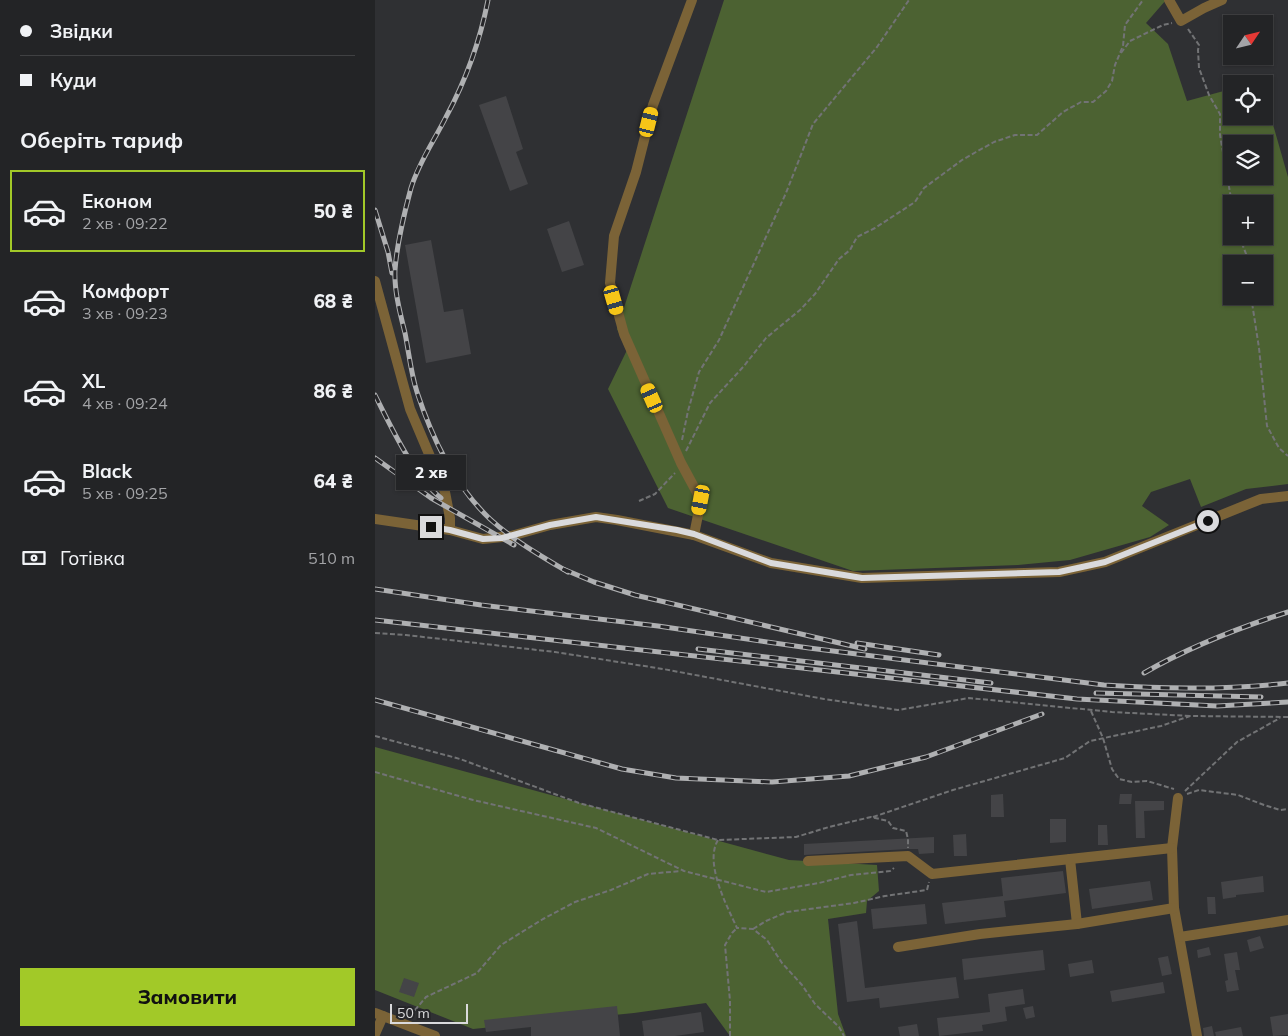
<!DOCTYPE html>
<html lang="uk">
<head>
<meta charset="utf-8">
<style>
  :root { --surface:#232426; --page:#2f3032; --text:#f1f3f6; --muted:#a3a4a7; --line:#404143; --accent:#a2c928 }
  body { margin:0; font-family:Mulish,sans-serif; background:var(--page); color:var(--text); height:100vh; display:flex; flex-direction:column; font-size:19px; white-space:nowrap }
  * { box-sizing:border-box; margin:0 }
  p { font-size:16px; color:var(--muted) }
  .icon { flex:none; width:28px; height:28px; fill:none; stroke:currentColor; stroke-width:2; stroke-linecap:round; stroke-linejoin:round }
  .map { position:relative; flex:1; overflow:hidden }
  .side { display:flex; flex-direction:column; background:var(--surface); width:375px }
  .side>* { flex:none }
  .top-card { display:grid; align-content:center; height:110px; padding:0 20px; background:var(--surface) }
  .needle { width:32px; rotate:55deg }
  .buttons { position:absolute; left:848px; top:15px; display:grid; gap:10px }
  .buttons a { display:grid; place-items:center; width:50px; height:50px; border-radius:0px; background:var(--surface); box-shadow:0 1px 4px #0004,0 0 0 1px var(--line); font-size:25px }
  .scale { position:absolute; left:15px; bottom:12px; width:78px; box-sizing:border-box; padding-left:5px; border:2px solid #dadadc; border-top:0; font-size:14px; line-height:18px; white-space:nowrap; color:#dadadc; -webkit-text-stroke:4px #262629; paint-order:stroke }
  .end { position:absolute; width:22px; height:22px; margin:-11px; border:6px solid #dadadc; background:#111; box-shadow:0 0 0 2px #111 }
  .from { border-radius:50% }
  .bubble { position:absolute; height:35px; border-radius:0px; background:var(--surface); box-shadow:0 1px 4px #0004,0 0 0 1px var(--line); font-size:16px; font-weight:800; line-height:35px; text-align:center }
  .car { position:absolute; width:15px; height:30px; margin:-15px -8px; border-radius:6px; box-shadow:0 0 4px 1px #0007; background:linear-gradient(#f5c518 24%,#345 0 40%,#f5c518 0 76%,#345 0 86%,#f5c518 0) }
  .top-card b { display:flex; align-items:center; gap:18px; height:48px; font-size:19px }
  .top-card b+b { border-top:1px solid var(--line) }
  .top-card i { width:12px; height:12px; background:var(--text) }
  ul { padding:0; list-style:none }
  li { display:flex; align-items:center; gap:15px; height:82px; margin:0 10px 8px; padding:0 10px; border:2px solid transparent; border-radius:0px }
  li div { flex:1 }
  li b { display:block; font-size:19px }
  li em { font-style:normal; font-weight:800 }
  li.selected { border-color:var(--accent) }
  li>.icon { width:45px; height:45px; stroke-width:1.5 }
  h2 { padding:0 20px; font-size:22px; line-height:60px }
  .pay { display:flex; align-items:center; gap:12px; height:55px; padding:0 20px; font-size:19px }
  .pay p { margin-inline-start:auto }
  .action { display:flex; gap:10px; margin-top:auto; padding:10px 20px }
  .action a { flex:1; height:58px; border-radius:0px; background:var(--accent); color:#111; font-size:20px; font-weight:800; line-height:58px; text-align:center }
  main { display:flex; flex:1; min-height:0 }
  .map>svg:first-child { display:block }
  .green { fill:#4c6232; fill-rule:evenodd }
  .building { fill:#444447 }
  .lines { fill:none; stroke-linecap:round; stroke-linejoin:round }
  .path { stroke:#727375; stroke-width:2; stroke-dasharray:5 2.5; stroke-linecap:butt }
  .minor { stroke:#7b6337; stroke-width:10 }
  .rail-casing { stroke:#afb0b2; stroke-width:5 }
  .rail { stroke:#262629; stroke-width:3; stroke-dasharray:9; stroke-linecap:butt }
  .route { stroke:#dadadc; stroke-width:6 }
</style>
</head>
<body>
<main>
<section class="side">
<div class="top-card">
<b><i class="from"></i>Звідки</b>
<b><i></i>Куди</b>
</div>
<h2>Оберіть тариф</h2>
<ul>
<li class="selected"><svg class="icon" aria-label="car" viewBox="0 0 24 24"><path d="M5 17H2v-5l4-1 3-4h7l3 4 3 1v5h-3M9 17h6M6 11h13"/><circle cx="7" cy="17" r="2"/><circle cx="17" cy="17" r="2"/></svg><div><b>Економ</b><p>2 хв · 09:22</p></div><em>50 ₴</em></li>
<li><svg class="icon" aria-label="car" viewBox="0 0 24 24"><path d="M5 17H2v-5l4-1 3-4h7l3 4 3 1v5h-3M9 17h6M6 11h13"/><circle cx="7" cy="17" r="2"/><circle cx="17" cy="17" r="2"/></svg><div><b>Комфорт</b><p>3 хв · 09:23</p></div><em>68 ₴</em></li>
<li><svg class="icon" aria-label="car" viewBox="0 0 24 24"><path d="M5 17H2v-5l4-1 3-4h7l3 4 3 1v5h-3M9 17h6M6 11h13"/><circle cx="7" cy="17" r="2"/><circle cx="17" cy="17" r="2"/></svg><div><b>XL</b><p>4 хв · 09:24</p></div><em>86 ₴</em></li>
<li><svg class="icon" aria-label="car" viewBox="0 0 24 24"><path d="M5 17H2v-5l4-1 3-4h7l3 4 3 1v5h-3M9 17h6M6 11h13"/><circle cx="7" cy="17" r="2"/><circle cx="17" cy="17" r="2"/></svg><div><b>Black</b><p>5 хв · 09:25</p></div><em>64 ₴</em></li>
</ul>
<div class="pay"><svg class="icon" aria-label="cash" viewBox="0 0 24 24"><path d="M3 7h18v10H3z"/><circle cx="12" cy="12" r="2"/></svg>Готівка<p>510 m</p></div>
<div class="action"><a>Замовити</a></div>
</section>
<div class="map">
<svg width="913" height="1036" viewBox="0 0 913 1036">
  <rect width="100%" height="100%" fill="#2f3033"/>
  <g class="green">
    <path d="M349 0H791L771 23 793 44 812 101 856 89V116H889V93L913 177V484L871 489 826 507 815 479 776 492 767 506 794 525 775 537 695 560 643 565 478 571 293 508 233 389 252 350 242 329ZM856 144H889V176H856ZM856 204H889V236H856ZM856 264H889V296H856Z"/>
    <polygon points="0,747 414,860 502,865 504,891 492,901 491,913 453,919 463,1014 471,1036 355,1036 331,1003 259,1013 98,1029 0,990"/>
  </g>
  <g class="building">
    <polygon points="131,96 148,149 141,152 153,184 135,191 104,105"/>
    <polygon points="194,221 209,265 187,272 172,229"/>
    <polygon points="56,240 69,312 88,309 96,354 51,363 30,245"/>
    <polygon points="628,794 629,817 616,817 616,795"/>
    <polygon points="745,794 757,794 756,804 744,804"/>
    <polygon points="760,801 789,801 789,810 769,811 770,838 761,838"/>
    <polygon points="675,819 691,819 691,842 675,843"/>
    <polygon points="723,825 732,825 733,845 723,845"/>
    <polygon points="591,834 592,856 579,856 578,835"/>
    <polygon points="559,837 559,853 544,854 543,849 533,849 429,855 429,844"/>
    <polygon points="688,871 691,893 629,901 631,917 570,924 567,903 628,896 626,878"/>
    <polygon points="888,876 889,892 861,895 861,897 848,899 846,882"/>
    <polygon points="775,881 778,900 717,909 714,889"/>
    <polygon points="832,897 840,897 841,914 833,914"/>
    <polygon points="550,904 552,924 498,929 496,909"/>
    <polygon points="482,921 490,988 581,977 584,998 505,1008 504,998 472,1002 463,924"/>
    <polygon points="885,936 889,948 875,952 872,940"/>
    <polygon points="834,947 836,955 823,958 822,950"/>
    <polygon points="668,950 670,970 589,980 587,959"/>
    <polygon points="862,952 865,970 860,970 864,990 852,992 850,981 853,980 849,954"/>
    <polygon points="793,956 797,974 787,976 783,958"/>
    <polygon points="717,960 719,973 695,977 693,964"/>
    <polygon points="29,978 44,983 39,997 24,992"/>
    <polygon points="788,982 790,993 737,1002 735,991"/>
    <polygon points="648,989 650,1004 630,1007 632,1021 607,1025 608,1031 564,1036 562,1018 615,1012 613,994"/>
    <polygon points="242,1006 245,1036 156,1036 156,1027 111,1032 109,1020"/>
    <polygon points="658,1006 660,1017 651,1019 648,1008"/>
    <polygon points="326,1012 329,1032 300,1036 269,1036 267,1021"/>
    <polygon points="913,1014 913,1035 898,1036 895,1017"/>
    <polygon points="542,1024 544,1036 525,1036 523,1027"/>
    <polygon points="837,1026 839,1036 829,1036 828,1028"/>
    <polygon points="866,1027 868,1036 841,1036 840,1032"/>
  </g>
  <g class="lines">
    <g class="path">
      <polyline points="813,29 824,45 823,50 824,68 834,95 845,114 845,135 857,204"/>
      <polyline points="746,53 755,41 788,25 797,23"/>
      <polyline points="864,236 875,264"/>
      <polyline points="876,296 884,348 892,426 904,448 913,456"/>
      <polyline points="307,440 313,411 324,372 344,340 411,193 438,124 502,47 534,0"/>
      <polyline points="311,451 335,403 369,366 391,338 425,310 440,294 464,259 475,250 482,237 500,228 540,202 549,188 587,160 601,152 619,142 640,135 662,135 688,112 706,102 718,102 731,91 737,81 740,65 748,46 750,25 768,0"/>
      <polyline points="264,501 280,494 300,473"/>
      <polyline points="0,633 31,635 180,652 288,669 449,699 523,710 594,698 737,712 815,716"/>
      <polyline points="716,711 728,738 737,769 744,779 757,782 772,781 799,789"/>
      <polyline points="0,736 85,759 204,803 343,840 421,837 454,827 496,817 513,821 518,828 531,831 533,839 533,848"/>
      <polyline points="0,772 98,800 221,828 309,871 391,892 444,883 476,875 515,871 519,868"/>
      <polyline points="810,791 862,742 905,718"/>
      <polyline points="812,794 824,790 863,795 889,805 905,810 913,809"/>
      <polyline points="498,817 578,790 690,758 715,741 786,726 815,716 913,717"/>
      <path d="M343 840C329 863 352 906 362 928L378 929 392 940 407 963 427 985 440 1004 464 1027 469 1036"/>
      <polyline points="378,929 391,921 412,912 479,903 510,896 552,890 554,882"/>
      <polyline points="35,1016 51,997 102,973 126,945 168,919 200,902 236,890 273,874 306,871"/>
      <polyline points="355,1036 355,1001 350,945 357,933 362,928"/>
    </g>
    <g class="minor">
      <polyline points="317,0 278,105 261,172 239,236 235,283 249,334 306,463 326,500 319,535"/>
      <polyline points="794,0 806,21 829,8 847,0"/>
      <polyline points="0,281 35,409 70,492 75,518 75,530"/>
      <polyline points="0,519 75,530 108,539 136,536 175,525 221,517 242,520 319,535 396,563 487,578 684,572 730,562 886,499 913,496"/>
      <polyline points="803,798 797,848 799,908 822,1036"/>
      <polyline points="695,859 702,924"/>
      <polyline points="433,861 533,856 557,874 797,848"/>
      <polyline points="805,937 913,920"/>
      <polyline points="523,947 605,934 702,924 799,908"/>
      <polyline points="0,1013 60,1036"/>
      <polyline points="0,1034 8,1016"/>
    </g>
    <g class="rail-casing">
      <g id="rail">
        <path d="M113 0C105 41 91 80 71 117 59 141 44 162 36 188 29 214 22 243 20 270 19 290 25 313 30 333 34 353 36 374 42 392 57 438 80 486 115 519 138 540 166 556 193 572"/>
        <polyline points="0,210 13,252 17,273"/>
        <path d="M0 395C15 425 40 478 66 498"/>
        <polyline points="0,458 56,498 139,545"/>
        <polyline points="188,569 219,582 260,595 490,649"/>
        <path d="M0 589 106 605 283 626 434 648 729 685C790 689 852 690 913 683"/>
        <polyline points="0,620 702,699 842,706 913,702"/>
        <polyline points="482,643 564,655"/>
        <polyline points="323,649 616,683"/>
        <path d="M769 673C814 647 863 628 913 612"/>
        <polyline points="721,693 886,697"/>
        <polyline points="0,700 247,769 301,778 397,782 474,776 551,757 667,714"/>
      </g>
    </g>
    <use href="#rail" class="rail"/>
  </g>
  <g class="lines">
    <polyline class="route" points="56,527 75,530 108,539 127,538 175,525 221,517 302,530 319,534 396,563 487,578 684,572 730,562 833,521"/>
  </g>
</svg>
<div class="buttons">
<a><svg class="needle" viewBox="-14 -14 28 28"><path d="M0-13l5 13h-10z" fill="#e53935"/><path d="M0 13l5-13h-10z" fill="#a3a4a7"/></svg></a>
<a><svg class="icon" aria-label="locate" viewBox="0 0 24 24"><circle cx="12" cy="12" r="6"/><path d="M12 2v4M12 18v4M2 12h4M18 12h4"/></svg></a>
<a><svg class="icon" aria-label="layers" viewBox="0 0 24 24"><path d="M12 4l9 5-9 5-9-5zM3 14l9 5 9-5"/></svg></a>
<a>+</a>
<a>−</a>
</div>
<div class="scale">50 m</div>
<i class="end from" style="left:833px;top:521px"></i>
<i class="end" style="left:56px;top:527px"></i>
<div class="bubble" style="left:21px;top:455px;width:70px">2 хв</div>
<i class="car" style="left:274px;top:122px;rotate:14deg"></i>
<i class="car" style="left:239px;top:300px;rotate:164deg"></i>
<i class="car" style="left:277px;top:398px;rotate:336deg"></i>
<i class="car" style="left:326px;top:500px;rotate:191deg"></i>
</div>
</main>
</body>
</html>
